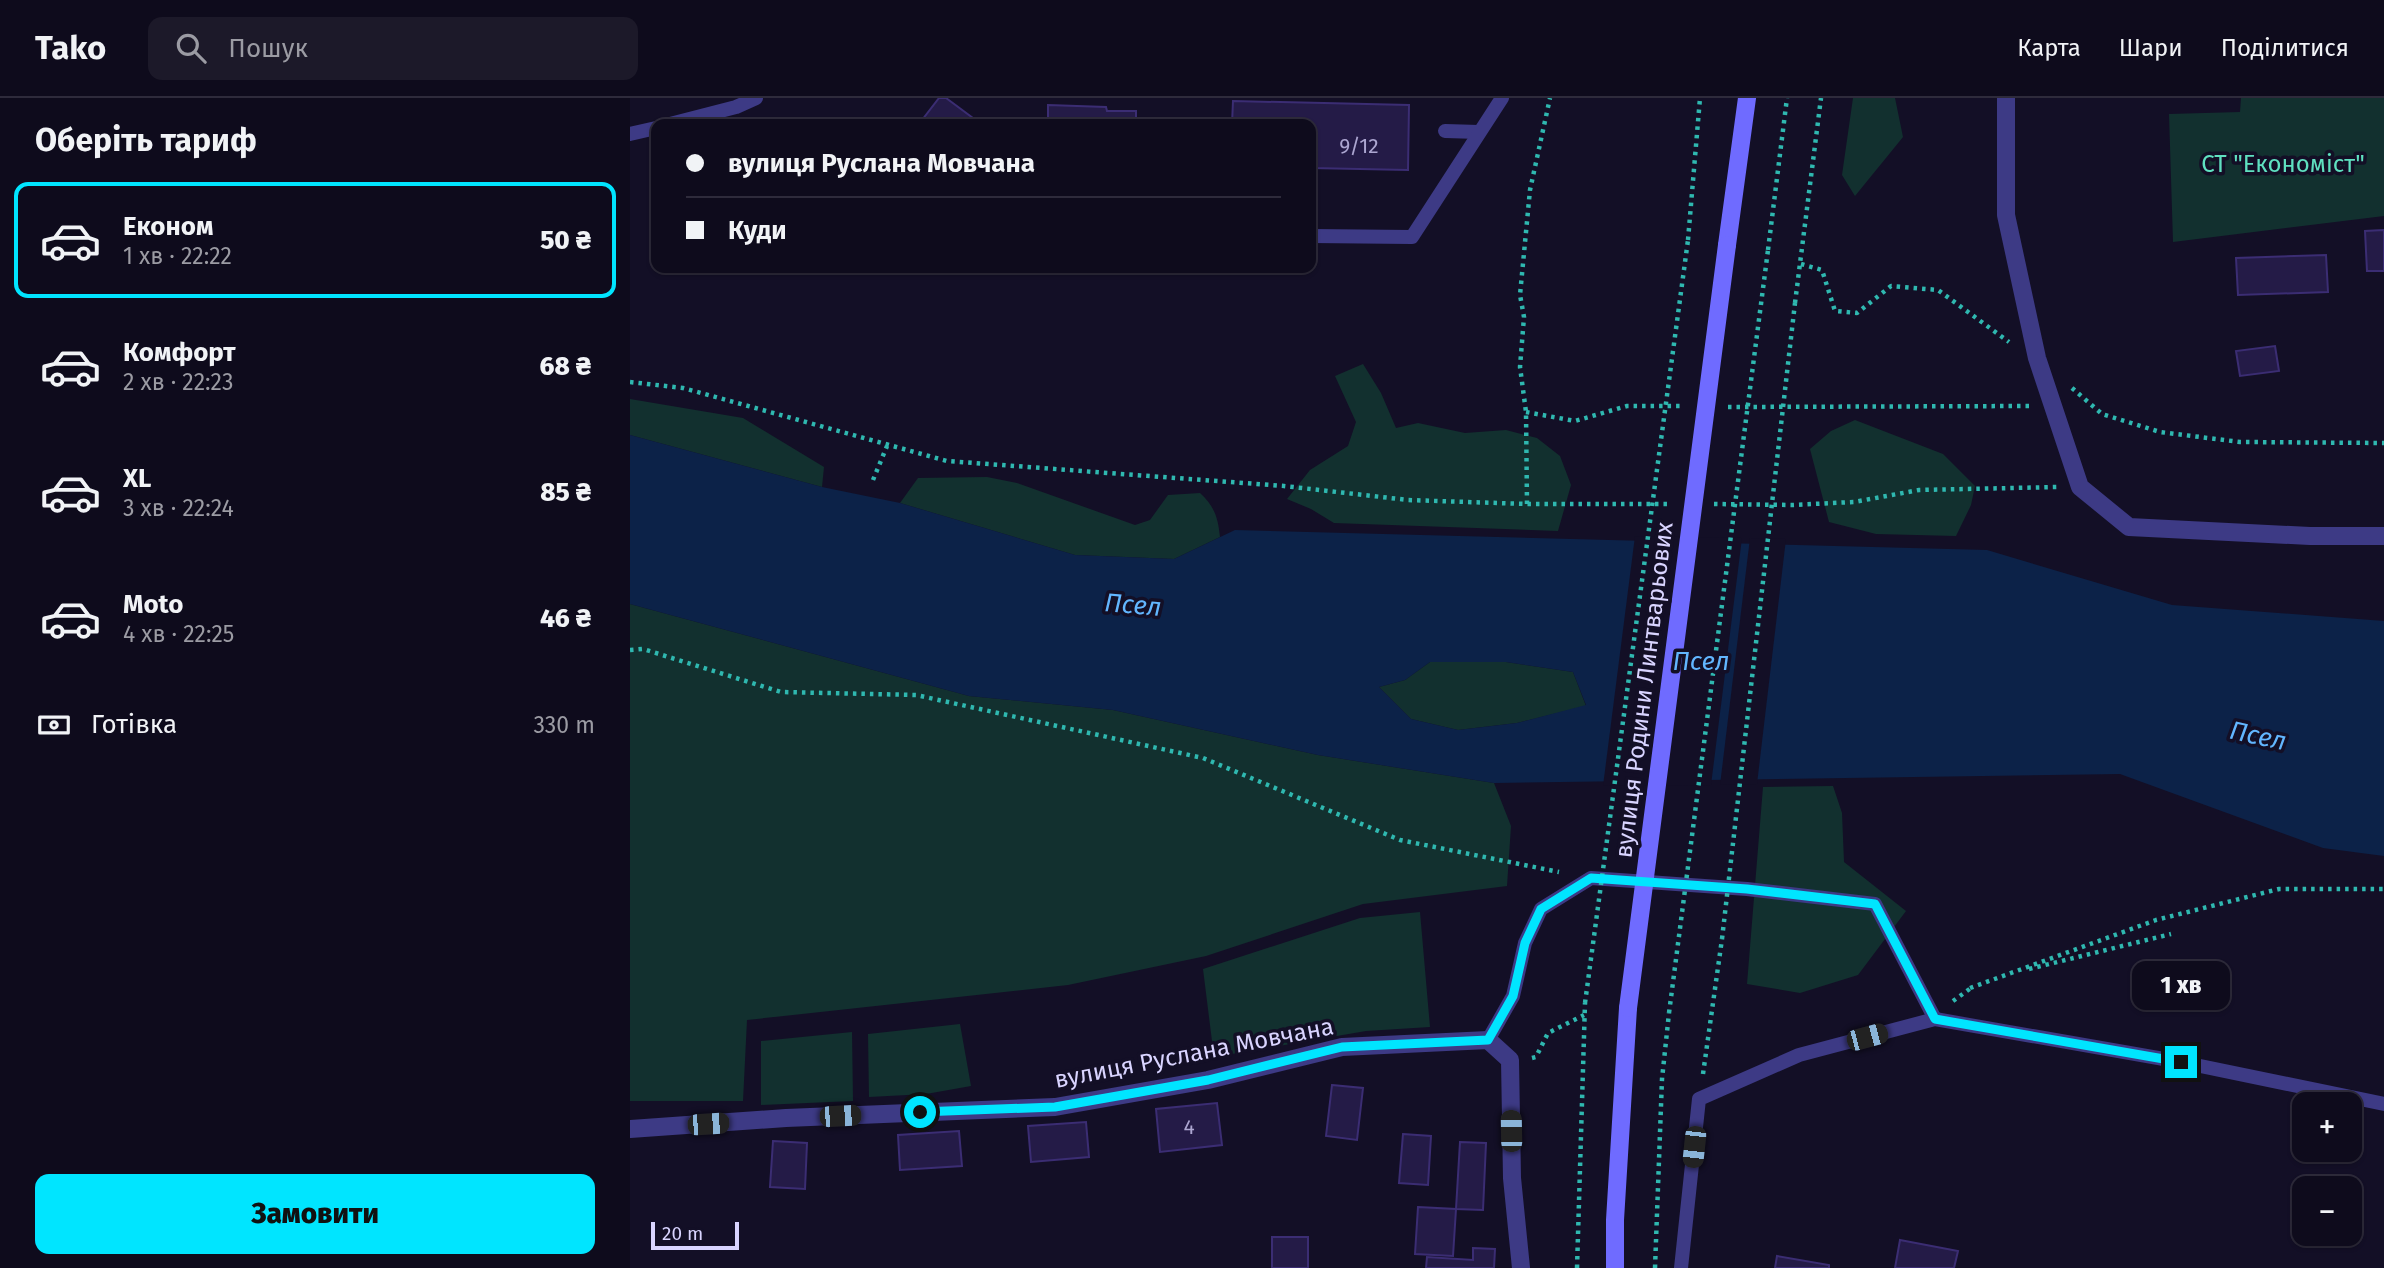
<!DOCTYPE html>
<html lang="uk">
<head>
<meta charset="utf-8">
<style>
  :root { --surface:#0e0b1c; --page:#1c1929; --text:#f1f3f6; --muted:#9b9ba3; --line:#2e2b3b; --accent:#00e5ff }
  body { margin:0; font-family:"Fira Sans",sans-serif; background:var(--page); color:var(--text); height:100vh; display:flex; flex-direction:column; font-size:26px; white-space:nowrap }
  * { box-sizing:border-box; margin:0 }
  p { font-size:23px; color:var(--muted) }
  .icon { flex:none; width:38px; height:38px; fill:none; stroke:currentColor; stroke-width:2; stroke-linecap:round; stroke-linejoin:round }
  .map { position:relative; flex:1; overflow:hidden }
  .sheet { display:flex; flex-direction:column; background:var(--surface); width:630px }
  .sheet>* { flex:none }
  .guide { position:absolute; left:21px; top:21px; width:665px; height:154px; border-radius:14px; box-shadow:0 2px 5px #0004,0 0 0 2px var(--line); display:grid; align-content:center; height:154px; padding:0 35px; background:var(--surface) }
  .fabs { position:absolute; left:1662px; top:994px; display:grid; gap:14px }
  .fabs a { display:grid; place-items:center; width:70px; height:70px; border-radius:14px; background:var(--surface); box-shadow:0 2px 5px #0004,0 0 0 2px var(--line); font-size:35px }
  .scale { position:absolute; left:21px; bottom:18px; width:88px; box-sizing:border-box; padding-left:7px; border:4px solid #d9d4ff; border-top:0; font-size:19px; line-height:24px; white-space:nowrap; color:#d9d4ff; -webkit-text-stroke:5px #130f26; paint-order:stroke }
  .end { position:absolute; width:32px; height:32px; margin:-16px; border:9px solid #00e5ff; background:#111; box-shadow:0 0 0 4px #111 }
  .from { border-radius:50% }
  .bubble { position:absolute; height:49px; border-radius:14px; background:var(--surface); box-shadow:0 2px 5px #0004,0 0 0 2px var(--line); font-size:23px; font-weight:800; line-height:49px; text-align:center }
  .car { position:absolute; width:21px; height:42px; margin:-21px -10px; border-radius:9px; box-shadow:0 0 5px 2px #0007; background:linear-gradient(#222 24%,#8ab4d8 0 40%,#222 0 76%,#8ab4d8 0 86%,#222 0) }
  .guide b { display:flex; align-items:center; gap:24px; height:66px; font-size:26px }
  .guide b+b { border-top:2px solid var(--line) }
  .guide i { width:18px; height:18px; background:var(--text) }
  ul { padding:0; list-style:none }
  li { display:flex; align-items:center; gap:21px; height:116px; margin:0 14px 10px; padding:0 21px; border:4px solid transparent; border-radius:14px }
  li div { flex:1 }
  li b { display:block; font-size:26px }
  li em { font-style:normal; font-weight:800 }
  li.current { border-color:var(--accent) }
  li>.icon { width:63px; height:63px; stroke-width:1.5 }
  h2 { padding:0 35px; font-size:32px; line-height:84px }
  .pay { display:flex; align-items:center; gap:18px; height:77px; padding:0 35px; font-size:26px }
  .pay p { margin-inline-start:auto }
  .cta { display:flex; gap:14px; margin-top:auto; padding:14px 35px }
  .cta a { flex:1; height:80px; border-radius:14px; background:var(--accent); color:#111; font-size:28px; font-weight:800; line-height:80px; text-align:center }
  header { display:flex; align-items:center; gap:42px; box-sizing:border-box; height:98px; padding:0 35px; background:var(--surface); border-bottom:2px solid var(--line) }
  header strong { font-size:33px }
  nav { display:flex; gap:38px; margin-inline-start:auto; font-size:24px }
  .search { width:490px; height:63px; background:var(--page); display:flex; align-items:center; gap:18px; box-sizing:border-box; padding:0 24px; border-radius:14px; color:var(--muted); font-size:26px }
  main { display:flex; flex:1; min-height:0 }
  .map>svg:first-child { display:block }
  .green { fill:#12302f }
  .water { fill:#0c2248; fill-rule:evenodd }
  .pier { fill:#130f26 }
  .building { fill:#241b47; stroke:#3b2d73; stroke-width:2 }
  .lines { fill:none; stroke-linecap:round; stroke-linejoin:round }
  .path { stroke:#2fb8b0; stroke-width:4.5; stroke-dasharray:3.5 5; stroke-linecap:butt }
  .service { stroke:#3d3a85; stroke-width:14 }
  .minor { stroke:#3d3a85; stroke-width:18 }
  .secondary { stroke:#6f6bff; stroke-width:18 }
  .path-bridge { stroke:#2fb8b0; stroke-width:4.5; stroke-dasharray:3.5 5; stroke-linecap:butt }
  .secondary-bridge { stroke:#6f6bff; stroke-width:18 }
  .route { stroke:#00e5ff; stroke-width:9 }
  .labels { text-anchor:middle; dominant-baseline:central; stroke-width:7; stroke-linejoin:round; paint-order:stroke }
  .number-label { font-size:21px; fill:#aca6d1 }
  .park-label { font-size:24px; fill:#5fe0c0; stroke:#130f26 }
  .street-label { font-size:24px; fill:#d9d4ff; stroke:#130f26 }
  .water-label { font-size:26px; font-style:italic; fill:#62b6ff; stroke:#130f26 }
</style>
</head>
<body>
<header>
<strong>Tako</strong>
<div class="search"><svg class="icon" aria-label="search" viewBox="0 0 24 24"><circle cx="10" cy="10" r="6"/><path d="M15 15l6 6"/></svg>Пошук</div>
<nav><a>Карта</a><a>Шари</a><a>Поділитися</a></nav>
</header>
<main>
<section class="sheet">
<h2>Оберіть тариф</h2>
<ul>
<li class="current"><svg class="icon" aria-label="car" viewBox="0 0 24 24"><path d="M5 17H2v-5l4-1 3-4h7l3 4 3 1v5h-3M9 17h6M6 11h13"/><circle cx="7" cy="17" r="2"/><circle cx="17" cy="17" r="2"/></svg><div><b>Економ</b><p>1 хв · 22:22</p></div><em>50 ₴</em></li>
<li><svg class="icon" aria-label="car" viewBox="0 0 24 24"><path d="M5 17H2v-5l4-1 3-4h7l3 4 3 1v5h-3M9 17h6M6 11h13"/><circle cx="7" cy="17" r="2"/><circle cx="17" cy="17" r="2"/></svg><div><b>Комфорт</b><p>2 хв · 22:23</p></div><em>68 ₴</em></li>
<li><svg class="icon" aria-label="car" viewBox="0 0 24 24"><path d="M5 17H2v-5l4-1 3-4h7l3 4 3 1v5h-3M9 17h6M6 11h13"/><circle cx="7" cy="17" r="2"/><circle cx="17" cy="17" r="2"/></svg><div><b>XL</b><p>3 хв · 22:24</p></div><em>85 ₴</em></li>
<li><svg class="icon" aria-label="car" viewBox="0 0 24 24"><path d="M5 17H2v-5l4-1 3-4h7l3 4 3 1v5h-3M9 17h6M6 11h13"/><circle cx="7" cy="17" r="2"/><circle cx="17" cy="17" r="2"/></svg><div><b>Moto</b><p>4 хв · 22:25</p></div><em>46 ₴</em></li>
</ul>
<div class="pay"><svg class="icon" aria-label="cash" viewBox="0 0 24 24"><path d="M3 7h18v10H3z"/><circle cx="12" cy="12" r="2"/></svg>Готівка<p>330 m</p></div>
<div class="cta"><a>Замовити</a></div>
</section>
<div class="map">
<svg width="1754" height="1170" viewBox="0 0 1754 1170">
  <rect width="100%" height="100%" fill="#130f26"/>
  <g class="green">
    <polygon points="1223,0 1265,0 1273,39 1225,98 1212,77"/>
    <polygon points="1611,0 1754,0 1754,118 1543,144 1539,16 1610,14"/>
    <polygon points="733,266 751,295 766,330 788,325 835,335 876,332 907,340 930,358 941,387 928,433 704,425 681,411 657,401 680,372 718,348 726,324 705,278"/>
    <polygon points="0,301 113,320 194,369 192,389 0,337"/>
    <polygon points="1225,322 1313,356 1345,388 1341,407 1326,438 1246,436 1199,424 1180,351 1201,333"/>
    <path d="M357 379 387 385 505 427 520 422 538 397 570 395C585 409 588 420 590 439L544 461 445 457 270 405 288 380Z"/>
    <polygon points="0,506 339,598 483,612 688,657 864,685 881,728 877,788 733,806 576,858 438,887 117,922 113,1003 0,1003"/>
    <polygon points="800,564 876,564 943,574 956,608 887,625 828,632 781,621 749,589 775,582"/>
    <polygon points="1203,688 1212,715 1214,764 1276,813 1228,877 1170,895 1117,886 1133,689"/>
    <polygon points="790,814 800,929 736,933 584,959 573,871 730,820"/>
    <polygon points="330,926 341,988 296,996 239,999 238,936"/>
    <polygon points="222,934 223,1003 131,1007 131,943"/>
  </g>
  <path class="water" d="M0 337 192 389 270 405 445 457 544 461 605 432 1357 452 1542 507 1754 523V758L1693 750 1490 676 864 685 688 657 483 612 339 598 0 506ZM800 564H876L943 574 956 607 887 625 828 632 781 621 749 589 775 582Z"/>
  <g class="pier">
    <polygon points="1005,438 1112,440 1081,687 973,688"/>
    <polygon points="1120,440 1156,441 1127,686 1090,687"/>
  </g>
  <g class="building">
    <polygon points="309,0 316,0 351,26 289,26"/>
    <polygon points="603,3 779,7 778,72 681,70 681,26 602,26"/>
    <polygon points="418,7 476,9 477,13 506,13 506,26 418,26"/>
    <polygon points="1754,132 1754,173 1737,173 1735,133"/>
    <polygon points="1696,157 1698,194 1608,197 1606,160"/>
    <polygon points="1645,248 1649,273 1610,278 1606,253"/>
    <polygon points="702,987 733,990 727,1042 696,1038"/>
    <polygon points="587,1005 592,1047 530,1054 526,1011"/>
    <polygon points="456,1024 459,1059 401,1064 398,1028"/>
    <polygon points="329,1033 332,1068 270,1072 268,1037"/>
    <polygon points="773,1036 801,1038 798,1087 769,1085"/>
    <polygon points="143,1043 177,1045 175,1091 140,1089"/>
    <polygon points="830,1044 856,1045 853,1112 826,1111"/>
    <polygon points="788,1109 826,1111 823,1158 785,1156"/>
    <rect x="642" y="1139" width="36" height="31"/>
    <polygon points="1270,1142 1328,1153 1324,1170 1265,1170"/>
    <polygon points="843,1150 865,1151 864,1170 796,1170 797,1159 843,1162"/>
    <polygon points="1147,1158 1199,1167 1199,1170 1145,1170"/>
  </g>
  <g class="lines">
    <g class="path">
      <polyline points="1058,142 1070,0"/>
      <polyline points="1138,152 1157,0"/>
      <polyline points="1171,166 1192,172 1205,213 1227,215 1261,188 1308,192 1379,244"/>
      <polyline points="1165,205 1191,0"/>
      <polyline points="0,284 53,290 317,363 654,388 778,402 897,406 1041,406"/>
      <polyline points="1442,290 1472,316 1530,334 1610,344 1754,345"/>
      <polyline points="1098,309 1401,308"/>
      <polyline points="896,314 945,323 997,308 1054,308"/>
      <polyline points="243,382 257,348"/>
      <polyline points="897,406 896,314 890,269 894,219 890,197 900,92 920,0"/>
      <polyline points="1084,406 1162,407 1224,404 1289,392 1428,389"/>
      <polyline points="0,552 13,551 151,594 286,597 573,660 770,742 929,774"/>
      <polyline points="1399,871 1541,836"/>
      <polyline points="1340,890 1526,822 1649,791 1754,791"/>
      <polyline points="1323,903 1341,890"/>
      <polyline points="902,960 906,959 918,935 954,917"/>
      <polyline points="1073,976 1092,841"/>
      <polyline points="947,1170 955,905"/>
      <polyline points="1025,1170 1032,981 1039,915"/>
    </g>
    <g class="service">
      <polyline points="40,26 106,9 126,0"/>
      <polyline points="815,33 849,34"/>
      <polyline points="0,36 26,30"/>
      <polyline points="681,138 782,139 872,0"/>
      <polyline points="858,942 883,898 895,845 911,811 961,780 1117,791 1245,806 1305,921"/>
      <polyline points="1051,1170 1069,1001 1169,957 1305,921 1551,964 1754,1006"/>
    </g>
    <g class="minor">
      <polyline points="1376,0 1376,117 1407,260 1450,389 1499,429 1680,438 1754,438"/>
      <polyline points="0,1031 156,1020 425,1009 578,982 712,949 858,942 880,962 882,1080 891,1170"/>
    </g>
    <g class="secondary">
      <polyline points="1097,147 1117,0"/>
      <polyline points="985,1170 985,1122 998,910"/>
    </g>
    <g class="path-bridge">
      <polyline points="1092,841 1165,205"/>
      <polyline points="955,905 1058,142"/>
      <polyline points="1039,915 1138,152"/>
    </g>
    <polyline class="secondary-bridge" points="998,910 1097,147"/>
  </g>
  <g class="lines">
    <polyline class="route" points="290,1014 425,1009 578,982 712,949 858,942 883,898 895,845 911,811 961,780 1117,791 1245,806 1305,921 1551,964"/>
  </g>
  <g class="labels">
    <g class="number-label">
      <text x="729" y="48">9/12</text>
      <text x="559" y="1029">4</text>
    </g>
    <g class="park-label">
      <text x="1653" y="66">СТ "Економіст"</text>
    </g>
    <g class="street-label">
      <text transform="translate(1014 592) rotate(-83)">вулиця Родини Линтварьових</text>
      <text transform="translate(564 955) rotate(-11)">вулиця Руслана Мовчана</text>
    </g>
    <g class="water-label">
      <text transform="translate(503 507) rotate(5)">Псел</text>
      <text x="1071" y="563">Псел</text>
      <text transform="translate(1628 638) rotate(12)">Псел</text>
    </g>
  </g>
</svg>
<div class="fabs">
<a>+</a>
<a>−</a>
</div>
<div class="scale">20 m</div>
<i class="end from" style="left:290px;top:1014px"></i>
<i class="end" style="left:1551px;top:964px"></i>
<div class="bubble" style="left:1502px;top:863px;width:98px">1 хв</div>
<i class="car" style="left:1237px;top:939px;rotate:75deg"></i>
<i class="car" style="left:210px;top:1018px;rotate:87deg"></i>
<i class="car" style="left:78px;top:1026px;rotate:86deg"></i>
<i class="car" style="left:881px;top:1033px;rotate:359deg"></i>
<i class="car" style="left:1064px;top:1049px;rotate:186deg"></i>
<div class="guide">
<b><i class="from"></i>вулиця Руслана Мовчана</b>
<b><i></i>Куди</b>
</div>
</div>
</main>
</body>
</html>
